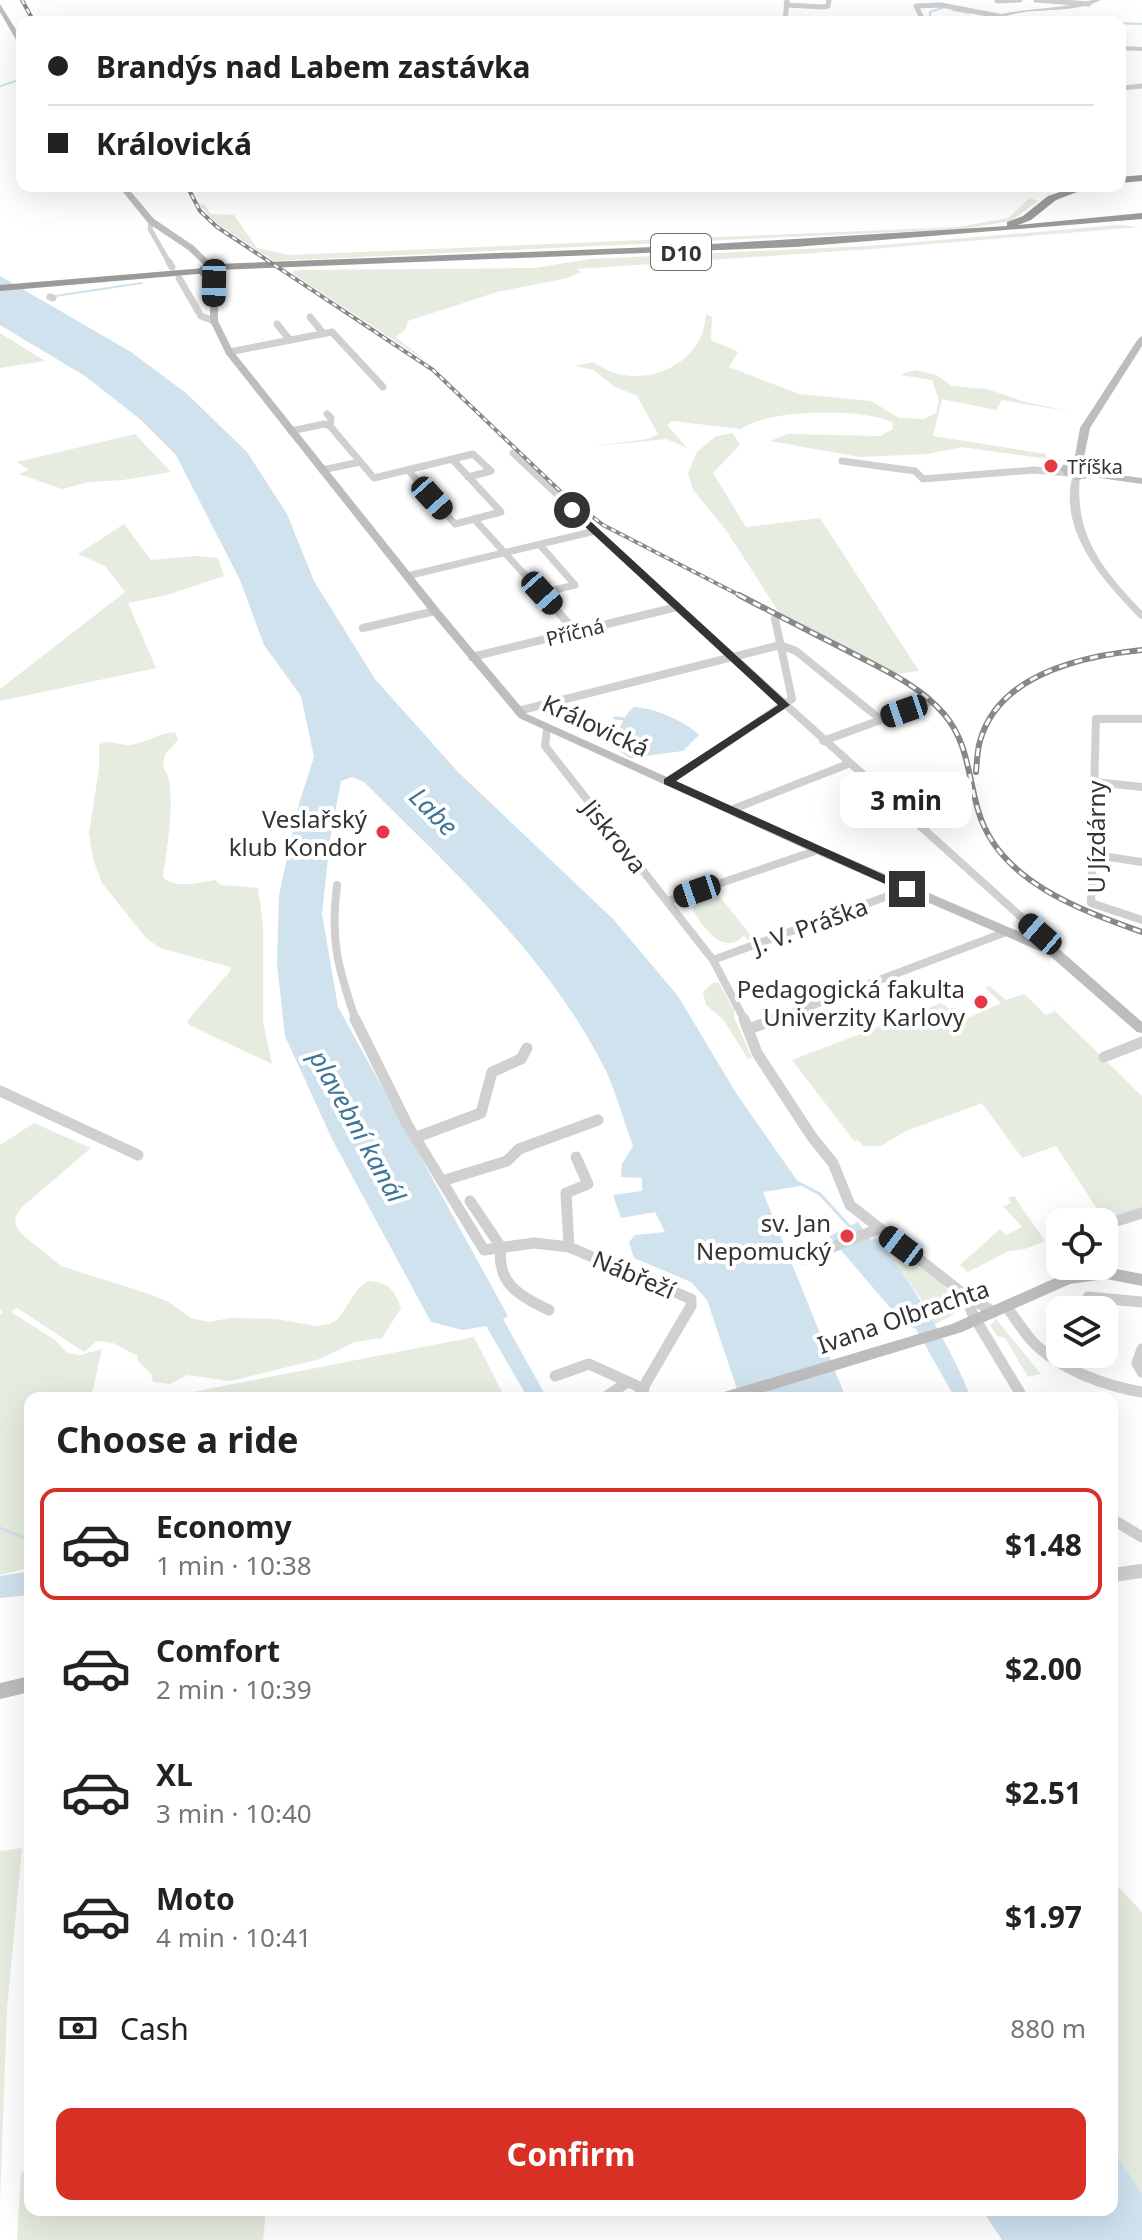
<!DOCTYPE html>
<html lang="en">
<head>
<meta charset="utf-8">
<style>
  :root { --surface:#fff; --page:#f6f6f6; --text:#222; --muted:#767676; --line:#e0e0e0; --accent:#d93025 }
  body { margin:0; font-family:"Noto Sans",sans-serif; background:var(--page); color:var(--text); height:100vh; display:flex; flex-direction:column; font-size:30px; white-space:nowrap }
  * { box-sizing:border-box; margin:0 }
  p { font-size:26px; color:var(--muted) }
  .icon { flex:none; width:44px; height:44px; fill:none; stroke:currentColor; stroke-width:2; stroke-linecap:round; stroke-linejoin:round }
  .map { position:relative; flex:1; overflow:hidden }
  .sheet { position:absolute; left:24px; top:1392px; width:1094px; height:824px; display:flex; flex-direction:column; background:var(--surface); border-radius:16px; box-shadow:0 8px 32px #0002 }
  .sheet>* { flex:none }
  .guide { position:absolute; left:16px; top:16px; width:1110px; height:176px; border-radius:16px; box-shadow:0 8px 32px #0002; display:grid; align-content:center; height:176px; padding:0 32px; background:var(--surface) }
  .fabs { position:absolute; left:1046px; top:1208px; display:grid; gap:16px }
  .fabs a { display:grid; place-items:center; width:72px; height:72px; border-radius:16px; background:var(--surface); box-shadow:0 8px 32px #0002; font-size:40px }
  .end { position:absolute; width:36px; height:36px; margin:-18px; border:10px solid #333; background:#fff; box-shadow:0 0 0 4px #fff }
  .from { border-radius:50% }
  .bubble { position:absolute; height:56px; border-radius:16px; background:var(--surface); box-shadow:0 8px 32px #0002; font-size:26px; font-weight:700; line-height:56px; text-align:center }
  .car { position:absolute; width:24px; height:48px; margin:-24px -12px; border-radius:10px; box-shadow:0 0 6px 2px #0007; background:linear-gradient(#222 24%,#8ab4d8 0 40%,#222 0 76%,#8ab4d8 0 86%,#222 0) }
  .guide b { display:flex; align-items:center; gap:28px; height:76px; font-size:30px }
  .guide b+b { border-top:2px solid var(--line) }
  .guide i { width:20px; height:20px; background:var(--text) }
  ul { padding:0; list-style:none }
  li { display:flex; align-items:center; gap:24px; height:112px; margin:0 16px 12px; padding:0 16px; border:4px solid transparent; border-radius:16px }
  li div { flex:1 }
  li b { display:block; font-size:30px }
  li em { font-style:normal; font-weight:700 }
  li.active { border-color:var(--accent) }
  li>.icon { width:72px; height:72px; stroke-width:1.5 }
  h2 { padding:0 32px; font-size:36px; line-height:96px }
  .pay { display:flex; align-items:center; gap:20px; height:88px; padding:0 32px; font-size:30px }
  .pay p { margin-inline-start:auto }
  .primary-button { display:flex; gap:16px; margin-top:auto; padding:16px 32px }
  .primary-button a { flex:1; height:92px; border-radius:16px; background:var(--accent); color:#fff; font-size:32px; font-weight:700; line-height:92px; text-align:center }
  .map>svg:first-child { display:block }
  .green { fill:#e6ecdf }
  .water { fill:#cfe2ee }
  .lines { fill:none; stroke-linecap:round; stroke-linejoin:round }
  .stream-far1 { stroke:#cfe2ee; stroke-width:2 }
  .stream { stroke:#cfe2ee; stroke-width:3 }
  .minor-far4 { stroke:#d0d0d0; stroke-width:5 }
  .minor-far3 { stroke:#d0d0d0; stroke-width:7 }
  .minor-far2 { stroke:#d0d0d0; stroke-width:8 }
  .minor-far1 { stroke:#d0d0d0; stroke-width:11 }
  .minor { stroke:#d0d0d0; stroke-width:14 }
  .tertiary { fill:#d0d0d0; fill-rule:evenodd }
  .secondary { fill:#bdbdbd; fill-rule:evenodd }
  .motorway { fill:#9a9a9a; fill-rule:evenodd }
  .rail-far1-casing { stroke:#888; stroke-width:4 }
  .rail-casing { stroke:#888; stroke-width:6 }
  .rail-far1 { stroke:#fff; stroke-width:2; stroke-dasharray:5; stroke-linecap:butt }
  .rail { stroke:#fff; stroke-width:3; stroke-dasharray:8; stroke-linecap:butt }
  .motorway-bridge { stroke:#9a9a9a; stroke-width:12 }
  .route { fill:#333 }
  .poi-dot { fill:#e63946; stroke:#fff; stroke-width:3 }
  .labels { text-anchor:middle; dominant-baseline:central; stroke-width:8; stroke-linejoin:round; paint-order:stroke }
  .far-poi-label { font-size:20px; fill:#333; stroke:#fff; text-anchor:start }
  .far-street-label { font-size:20px; fill:#333; stroke:#fff }
  .shield { fill:#fff; stroke:#707070; stroke-width:2 }
  .shield-label { font-size:22px; font-weight:bold; fill:#333 }
  .street-label { font-size:24px; fill:#333; stroke:#fff }
  .poi-label { font-size:24px; fill:#333; stroke:#fff; text-anchor:end }
  .water-label { font-size:26px; font-style:italic; fill:#3f7597; stroke:#fff }
</style>
</head>
<body>
<div class="map">
<svg width="1142" height="2240" viewBox="0 0 1142 2240">
  <rect width="100%" height="100%" fill="#fff"/>
  <g class="green">
    <polygon points="1030,198 1038,201 1011,221 964,229 274,261 216,223 198,203 205,205 210,214 234,215 257,248 289,255 958,227 1008,218"/>
    <polygon points="1120,225 1139,227 872,249 577,269 581,272 568,278 497,292 408,321 405,330 395,337 429,363 293,274 293,271 302,270 534,268 590,259 867,246"/>
    <path d="M706 314 712 317 711 340 738 352 729 367 799 394 871 401 899 418 924 419 936 413 939 400 932 380 900 375 915 370 936 375 952 386 987 389 1025 402 1072 412 1002 400 996 410 942 399 933 436 1046 454 1047 459 962 447 927 454 860 457 770 441 788 434 880 436 893 429 892 422C860 408 769 409 741 429L672 421 667 425 687 448 666 439 587 447 647 439 658 434 637 396 614 386 593 370 575 366 594 362C634 394 704 369 706 314Z"/>
    <polygon points="0,333 45,361 0,368"/>
    <polygon points="733,433 740,445 713,473 746,527 820,518 919,671 896,674 780,614 726,530 693,490 688,473 697,452 716,436"/>
    <polygon points="135,434 171,472 123,480 89,482 62,489 19,474 29,470 17,462"/>
    <polygon points="124,524 151,560 196,556 218,558 224,576 167,595 128,603 156,668 0,701 0,689 125,592 105,566 78,554"/>
    <path d="M175 732 178 740 165 754 163 767C179 786 166 852 163 877 175 890 200 882 215 880L221 885 258 888 263 925V1022L272 1064 189 1025 187 1021 231 970 230 967 160 948 146 938 102 883 93 859 89 833 99 768V745C110 738 118 746 130 745 146 743 159 733 175 732Z"/>
    <path d="M717 893 753 938 748 940 744 935C724 958 701 926 692 908L700 900H715L712 895Z"/>
    <polygon points="714,982 719,983 734,1010 734,1017 752,1058 748,1059 723,1019 706,1005 703,992"/>
    <polygon points="990,986 1006,1000 1024,994 1046,1015 1056,1011 1047,1003 1142,1096 1142,1209 1105,1221 1056,1146 1022,1158 982,1103 906,1131 881,1146 863,1146 858,1140 854,1141 792,1060 941,1003 950,1009 953,1007 966,1019 1001,1003 985,988"/>
    <path d="M34 1123 91 1148 21 1208 15 1218 17 1228 24 1236 61 1266 152 1295 169 1302 191 1318 209 1322 230 1318 276 1319 317 1326 330 1324 338 1319 358 1289 367 1281C389 1282 394 1289 401 1308L382 1338 355 1342 320 1359 230 1381 187 1375 170 1384 153 1382 151 1374 137 1360 138 1356 113 1343 97 1341 84 1352 17 1308 11 1312 55 1340 67 1353 80 1355 102 1349 91 1398H30V1568L0 1575V1314L3 1313 0 1309V1145Z"/>
    <polygon points="1014,1196 1045,1241 1025,1249 1009,1251 968,1272 960,1265 1000,1229 1006,1235 1022,1227 1003,1206 1011,1203 1008,1198"/>
    <path d="M875 1237C899 1248 960 1285 954 1314L934 1325 921 1299 881 1243 871 1240Z"/>
    <polygon points="996,1319 1041,1374 1028,1377 1005,1338 997,1336 990,1325"/>
    <polygon points="474,1337 505,1398 162,1398"/>
    <polygon points="22,1848 7,2009 0,2203 0,1851"/>
    <polygon points="1112,1880 1142,1912 1142,2193 1112,2148"/>
    <polygon points="21,2172 30,2174 30,2210 266,2210 263,2240 17,2240"/>
  </g>
  <g class="water">
    <path d="M0 276 131 352 186 393 247 452 287 514 314 581 375 679 458 772 613 919 678 996 736 1093 801 1186 763 1192 846 1398H740L707 1300 691 1282 634 1258 629 1242 635 1235 665 1232 655 1212 621 1218 613 1195 642 1191V1178L621 1177 622 1164 633 1146C624 1122 617 1095 606 1071 550 958 452 870 364 782L352 777 341 781 330 840 322 914 338 1007 508 1316 503 1319 547 1398H528L486 1326 463 1330 431 1322 332 1139 285 1036 277 964 279 895 299 804 314 757 301 696 264 645 240 580 176 455 140 419 85 376 0 325Z"/>
    <path d="M634 707C654 708 685 721 699 735L683 751 630 758 617 750C617 733 621 718 634 707Z"/>
    <path d="M858 1222 870 1239 881 1242C916 1292 949 1342 971 1398H955L916 1329 904 1324 829 1236Z"/>
    <polygon points="30,1571 30,1595 0,1598 0,1576"/>
    <polygon points="1112,2148 1142,2193 1142,2240 1002,2240 982,2210 1112,2210"/>
  </g>
  <g class="lines">
    <g class="stream-far1">
      <polyline points="953,10 969,13"/>
      <polyline points="997,17 1021,20 1019,22"/>
      <polyline points="1021,20 1040,22"/>
      <polyline points="930,22 930,12 945,7"/>
      <polyline points="1082,22 1142,24"/>
      <polyline points="0,86 22,79"/>
      <polyline points="55,296 142,283"/>
    </g>
    <g class="stream">
      <polyline points="615,718 627,719"/>
      <polyline points="795,1181 820,1194 850,1227"/>
      <polyline points="0,1528 30,1540"/>
    </g>
    <g class="minor-far4">
      <polyline points="1036,0 1089,4"/>
      <polyline points="997,1 1020,0"/>
      <polyline points="786,5 823,7 828,6 829,0"/>
      <polyline points="785,22 787,0"/>
      <polyline points="878,22 888,19"/>
      <polyline points="919,22 921,16 916,6 941,5 998,16"/>
      <polyline points="1122,88 1142,86"/>
      <polyline points="151,221 150,229 170,264"/>
    </g>
    <g class="minor-far3">
      <polyline points="169,262 172,267"/>
      <polyline points="179,278 201,316 214,321"/>
      <polyline points="50,297 53,298"/>
      <polyline points="310,317 323,333"/>
      <polyline points="277,324 289,339"/>
      <polyline points="229,352 332,332 383,387"/>
      <polyline points="327,414 331,418 330,426"/>
      <polyline points="291,431 324,424 330,426 374,478 473,454 491,471 468,477"/>
      <polyline points="513,453 666,597"/>
      <polyline points="842,461 915,471 923,479 1034,470 1068,473"/>
      <polyline points="322,470 360,462"/>
      <polyline points="408,470 455,524 501,512 452,459"/>
      <polyline points="474,519 545,597"/>
      <polyline points="540,545 575,585 542,593"/>
      <polyline points="407,576 595,531"/>
    </g>
    <g class="minor-far2">
      <polyline points="543,595 576,632"/>
      <polyline points="664,595 1040,934 1054,952"/>
      <polyline points="363,628 435,611"/>
      <polyline points="472,657 677,607"/>
      <polyline points="518,711 780,645 796,651 880,719"/>
      <polyline points="1142,719 1096,719 1091,903 1142,920"/>
      <polyline points="547,729 545,746 713,960 745,1021"/>
      <polyline points="823,741 927,703"/>
      <polyline points="668,782 792,699 775,619"/>
      <polyline points="1095,782 1142,787"/>
      <polyline points="731,810 848,764"/>
      <polyline points="1095,855 1142,862"/>
      <path d="M337 885C330 941 338 968 356 1021"/>
      <polyline points="668,901 818,850"/>
      <polyline points="713,960 907,889"/>
      <polyline points="771,1021 1006,932"/>
    </g>
    <g class="minor-far1">
      <polyline points="355,1019 407,1124 484,1250 534,1243 569,1247 691,1299 691,1306 637,1398"/>
      <polyline points="744,1019 757,1053 812,1137 833,1163 850,1205 966,1296 994,1312"/>
      <polyline points="749,1029 776,1019"/>
      <polyline points="1104,1057 1142,1042"/>
      <polyline points="0,1091 138,1155"/>
      <polyline points="417,1137 481,1113 492,1072 521,1059 527,1048"/>
      <polyline points="442,1181 507,1161 519,1149 598,1120"/>
      <path d="M470 1201 501 1247C496 1283 519 1296 549 1310"/>
      <polyline points="1104,1225 1142,1213"/>
      <polyline points="569,1247 566,1193 588,1184 576,1157"/>
      <polyline points="803,1259 878,1229"/>
      <polyline points="966,1296 973,1315 1023,1398"/>
      <polyline points="1088,1297 1142,1302"/>
      <path d="M1006 1306C1015 1318 1023 1331 1033 1342 1059 1369 1105 1386 1142 1392"/>
      <polyline points="1142,1349 1137,1363 1142,1372"/>
      <polyline points="555,1376 589,1364 644,1389"/>
      <polyline points="604,1398 626,1383"/>
      <polyline points="1112,1519 1142,1537"/>
    </g>
    <polyline class="minor" points="1112,1575 1142,1571"/>
    <g class="tertiary">
      <path d="M1092 0H1101C1075 13 1046 8 1018 13 1003 16 990 22 974 22 1012 6 1054 12 1092 0Z"/>
      <polygon points="1120,46 1142,47 1142,51 1120,50"/>
      <path d="M1073 474 1080 476C1074 536 1103 570 1142 611V619L1139 618C1103 580 1057 531 1073 474Z"/>
    </g>
    <g class="secondary">
      <polygon points="0,4 22,39 22,47 19,45 0,12"/>
      <polygon points="118,186 126,186 154,219 194,246 211,263 218,283 218,321 233,351 439,609 527,714 822,847 1059,949 1142,1022 1142,1033 1137,1032 1049,955 814,853 519,718 431,613 226,354 210,321 210,283 203,264 188,250 148,223"/>
      <path d="M1142 336V346L1090 428 1083 462 1095 467 1097 472 1142 478V484L1092 477 1077 480 1065 475 1060 469 1064 464 1074 461 1080 428 1138 339ZM1075 467H1082L1087 472C1081 473 1075 475 1070 469Z"/>
      <polygon points="1106,1267 1142,1274 1142,1286 1106,1279 1070,1284 962,1332 745,1398 716,1398 718,1394 724,1392 952,1324 1062,1275"/>
      <polygon points="30,1676 30,1692 0,1699 0,1683"/>
    </g>
    <g class="motorway">
      <polygon points="1142,175 1142,181 1120,183 1120,177"/>
      <polygon points="1078,186 1093,186 1056,200 1031,220 1018,225 1142,213 1142,219 795,247 216,270 211,267 216,264 679,246 1007,226 1007,222 1023,216 1048,196"/>
      <polygon points="205,268 210,271 209,273 0,291 0,285"/>
    </g>
    <g class="rail-far1-casing">
      <g id="rail-far1">
        <polyline points="22,0 34,22"/>
        <polyline points="187,186 200,211 217,227 433,370 561,492 603,525 743,597"/>
      </g>
    </g>
    <g class="rail-casing">
      <g id="rail">
        <path d="M739 595C775 614 811 632 848 651 882 669 918 684 944 714 968 742 968 776 978 810 998 881 1080 910 1142 932"/>
        <path d="M976 772C977 762 977 751 980 741 999 674 1082 656 1142 650"/>
      </g>
    </g>
    <use href="#rail-far1" class="rail-far1"/>
    <use href="#rail" class="rail"/>
    <polyline class="motorway-bridge" points="205,271 218,271"/>
  </g>
  <polygon class="route" points="569,508 576,508 790,705 676,781 911,887 911,892 903,892 664,784 664,779 778,705 569,512"/>
  <g class="poi-dot">
    <circle cx="1051" cy="466" r="8"/>
    <circle cx="383" cy="832" r="8"/>
    <circle cx="981" cy="1002" r="8"/>
    <circle cx="847" cy="1236" r="8"/>
  </g>
  <g class="labels">
    <g class="far-poi-label">
      <text x="1067" y="466">Tříška</text>
    </g>
    <g class="far-street-label">
      <text transform="translate(575 632) rotate(-14)">Příčná</text>
    </g>
    <rect class="shield" x="651" y="234" width="60" height="36" rx="6"/>
    <g class="shield-label">
      <text x="681" y="252">D10</text>
    </g>
    <g class="street-label">
      <text transform="translate(596 725) rotate(25)">Královická</text>
      <text transform="translate(615 836) rotate(51)">Jiskrova</text>
      <text transform="translate(1095 837) rotate(-90)">U Jízdárny</text>
      <text transform="translate(810 925) rotate(-20)">J. V. Práška</text>
      <text transform="translate(634 1274) rotate(23)">Nábřeží</text>
      <text transform="translate(903 1316) rotate(-19)">Ivana Olbrachta</text>
    </g>
    <g class="poi-label">
      <text x="367" y="818">Veslařský<tspan x="367" dy="28">klub Kondor</tspan></text>
      <text x="965" y="988">Pedagogická fakulta<tspan x="965" dy="28">Univerzity Karlovy</tspan></text>
      <text x="831" y="1222">sv. Jan<tspan x="831" dy="28">Nepomucký</tspan></text>
    </g>
    <g class="water-label">
      <text transform="translate(434 811) rotate(45)">Labe</text>
      <text transform="translate(358 1126) rotate(61)">plavební kanál</text>
    </g>
  </g>
</svg>
<div class="fabs">
<a><svg class="icon" aria-label="locate" viewBox="0 0 24 24"><circle cx="12" cy="12" r="6"/><path d="M12 2v4M12 18v4M2 12h4M18 12h4"/></svg></a>
<a><svg class="icon" aria-label="layers" viewBox="0 0 24 24"><path d="M12 4l9 5-9 5-9-5zM3 14l9 5 9-5"/></svg></a>
</div>
<i class="end from" style="left:572px;top:510px"></i>
<i class="end" style="left:907px;top:889px"></i>
<div class="bubble" style="left:840px;top:772px;width:132px">3 min</div>
<i class="car" style="left:214px;top:283px;rotate:181deg"></i>
<i class="car" style="left:432px;top:498px;rotate:138deg"></i>
<i class="car" style="left:542px;top:593px;rotate:138deg"></i>
<i class="car" style="left:904px;top:711px;rotate:251deg"></i>
<i class="car" style="left:697px;top:891px;rotate:251deg"></i>
<i class="car" style="left:1040px;top:934px;rotate:311deg"></i>
<i class="car" style="left:901px;top:1246px;rotate:307deg"></i>
<div class="guide">
<b><i class="from"></i>Brandýs nad Labem zastávka</b>
<b><i></i>Královická</b>
</div>
<section class="sheet">
<h2>Choose a ride</h2>
<ul>
<li class="active"><svg class="icon" aria-label="car" viewBox="0 0 24 24"><path d="M5 17H2v-5l4-1 3-4h7l3 4 3 1v5h-3M9 17h6M6 11h13"/><circle cx="7" cy="17" r="2"/><circle cx="17" cy="17" r="2"/></svg><div><b>Economy</b><p>1 min · 10:38</p></div><em>$1.48</em></li>
<li><svg class="icon" aria-label="car" viewBox="0 0 24 24"><path d="M5 17H2v-5l4-1 3-4h7l3 4 3 1v5h-3M9 17h6M6 11h13"/><circle cx="7" cy="17" r="2"/><circle cx="17" cy="17" r="2"/></svg><div><b>Comfort</b><p>2 min · 10:39</p></div><em>$2.00</em></li>
<li><svg class="icon" aria-label="car" viewBox="0 0 24 24"><path d="M5 17H2v-5l4-1 3-4h7l3 4 3 1v5h-3M9 17h6M6 11h13"/><circle cx="7" cy="17" r="2"/><circle cx="17" cy="17" r="2"/></svg><div><b>XL</b><p>3 min · 10:40</p></div><em>$2.51</em></li>
<li><svg class="icon" aria-label="car" viewBox="0 0 24 24"><path d="M5 17H2v-5l4-1 3-4h7l3 4 3 1v5h-3M9 17h6M6 11h13"/><circle cx="7" cy="17" r="2"/><circle cx="17" cy="17" r="2"/></svg><div><b>Moto</b><p>4 min · 10:41</p></div><em>$1.97</em></li>
</ul>
<div class="pay"><svg class="icon" aria-label="cash" viewBox="0 0 24 24"><path d="M3 7h18v10H3z"/><circle cx="12" cy="12" r="2"/></svg>Cash<p>880 m</p></div>
<div class="primary-button"><a>Confirm</a></div>
</section>
</div>
</body>
</html>
